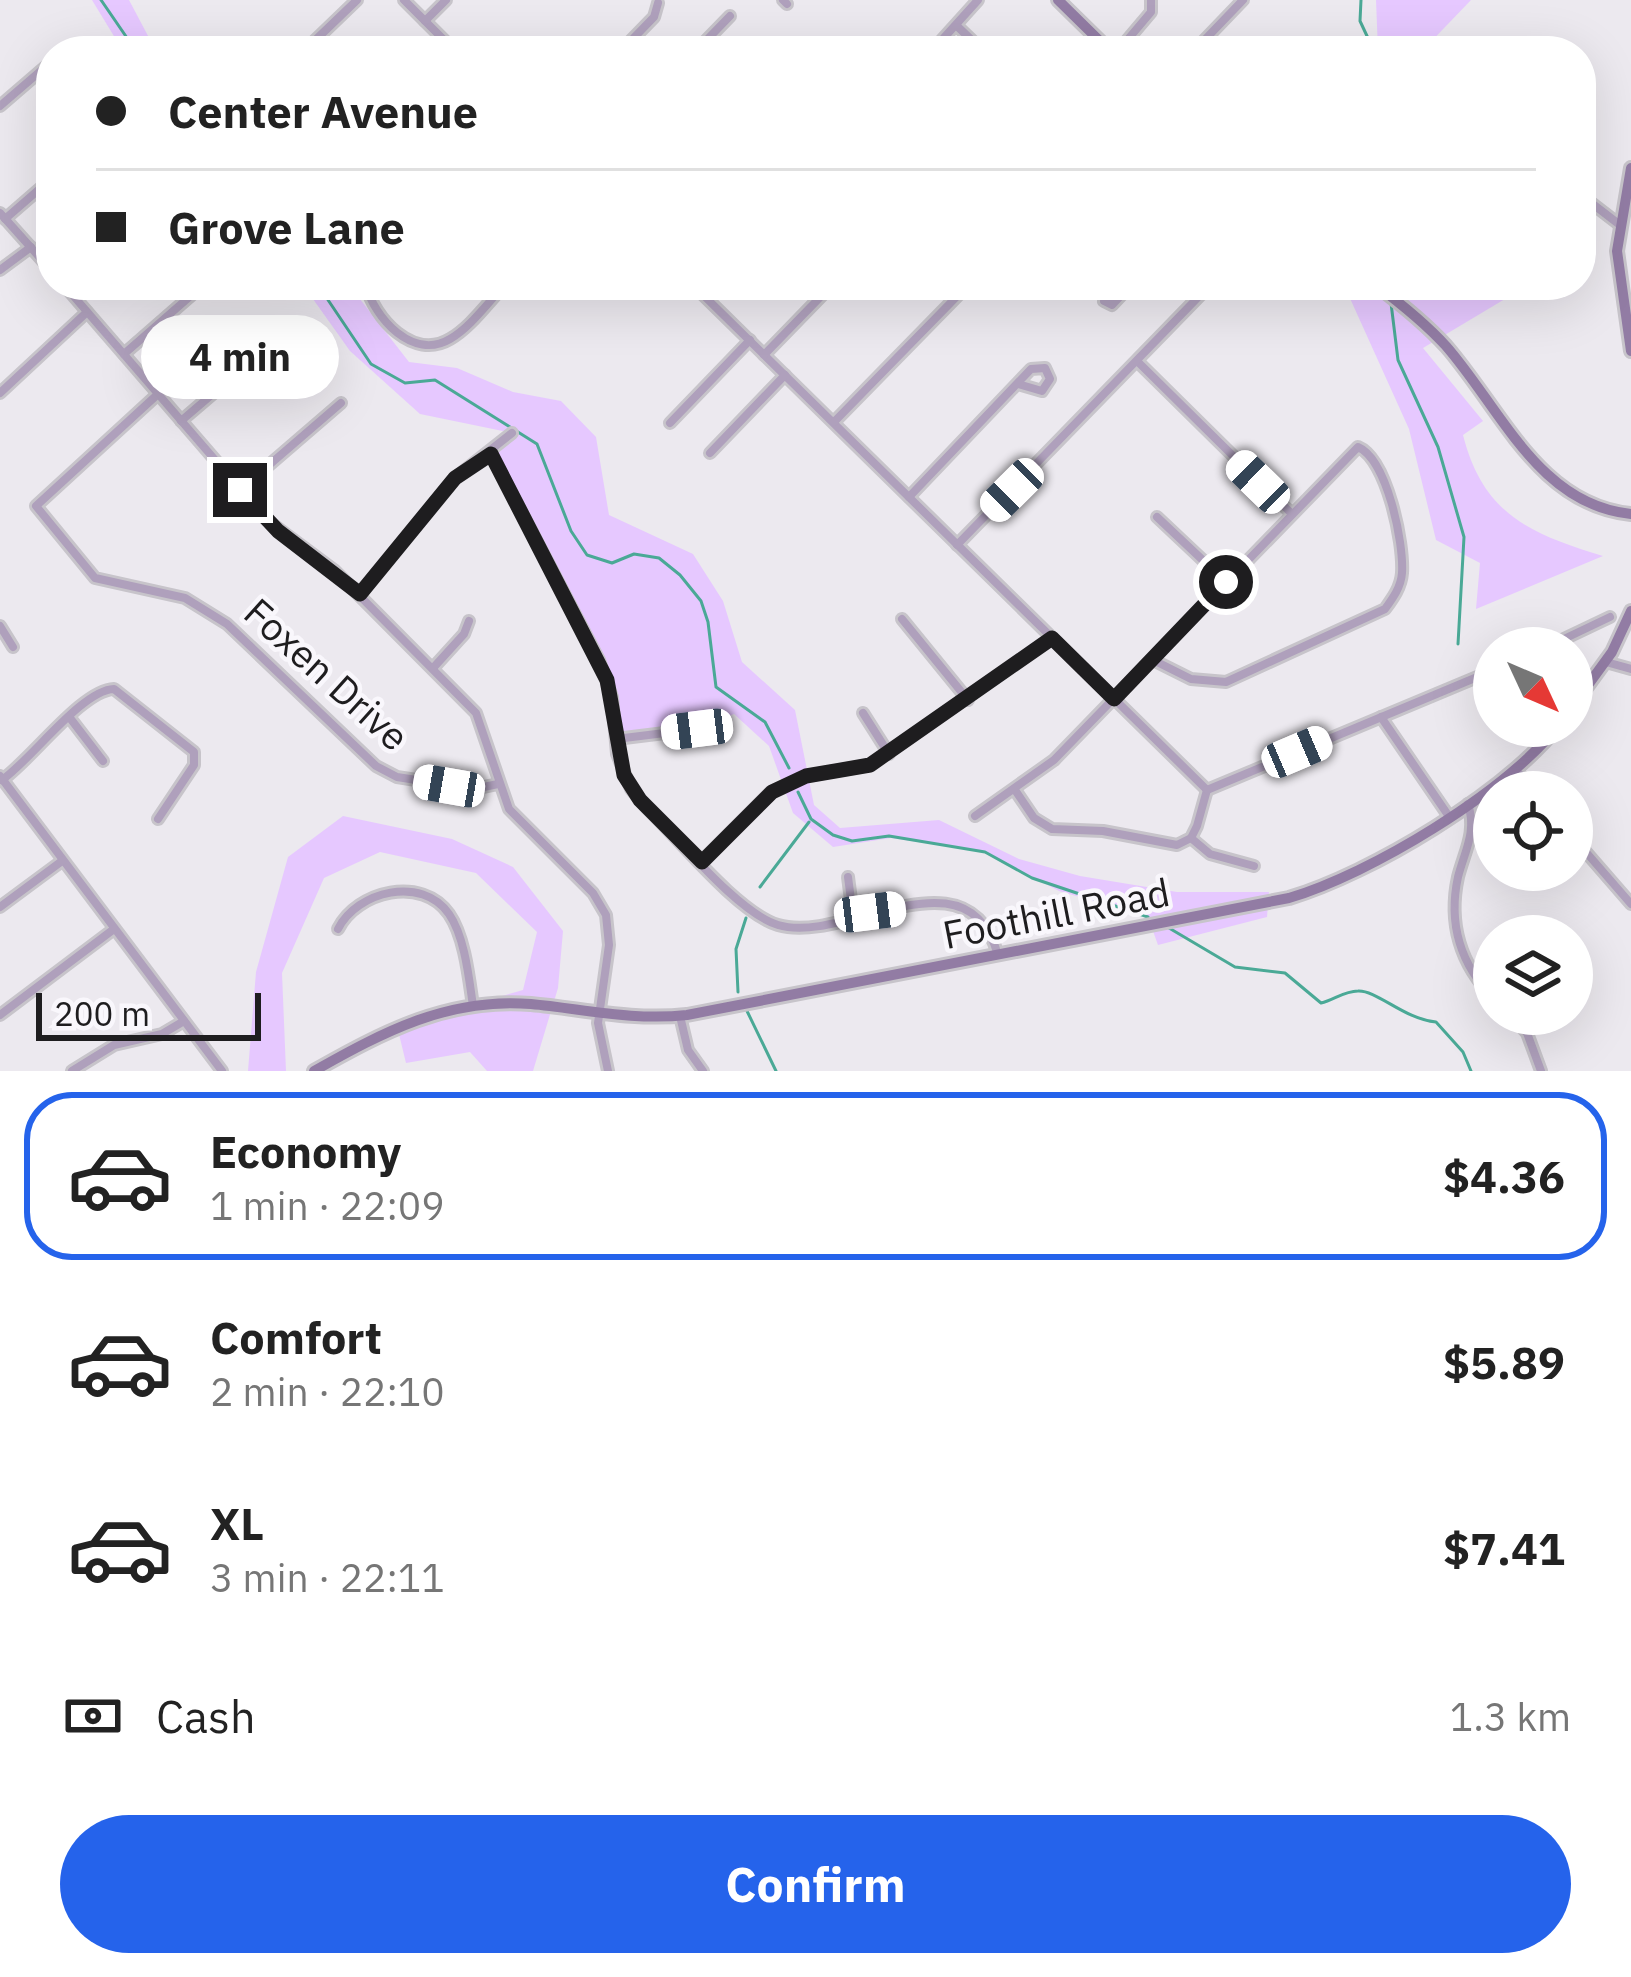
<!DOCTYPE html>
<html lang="en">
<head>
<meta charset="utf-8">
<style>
  :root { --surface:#fff; --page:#f2f2f2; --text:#222; --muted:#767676; --line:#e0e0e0; --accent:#2563eb }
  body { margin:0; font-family:"IBM Plex Sans",sans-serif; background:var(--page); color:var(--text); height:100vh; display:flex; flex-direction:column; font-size:45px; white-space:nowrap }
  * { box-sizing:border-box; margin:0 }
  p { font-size:39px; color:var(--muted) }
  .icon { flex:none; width:66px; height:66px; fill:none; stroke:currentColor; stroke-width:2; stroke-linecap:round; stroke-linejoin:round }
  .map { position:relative; height:1071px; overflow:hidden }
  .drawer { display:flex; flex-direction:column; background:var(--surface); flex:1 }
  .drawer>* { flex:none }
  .top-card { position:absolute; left:36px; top:36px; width:1560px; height:264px; border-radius:48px; box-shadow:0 12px 48px #0002; display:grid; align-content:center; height:264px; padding:0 60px; background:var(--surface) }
  .needle { width:78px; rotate:134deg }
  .controls { position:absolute; left:1473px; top:627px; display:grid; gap:24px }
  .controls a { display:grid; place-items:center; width:120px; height:120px; border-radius:50%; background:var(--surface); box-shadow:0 12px 48px #0002; font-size:60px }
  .scale { position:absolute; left:36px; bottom:30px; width:225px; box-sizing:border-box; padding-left:12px; border:6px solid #1e1d1f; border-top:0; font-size:33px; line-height:42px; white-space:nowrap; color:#1e1d1f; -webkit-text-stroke:9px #f9f7fc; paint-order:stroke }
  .end { position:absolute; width:54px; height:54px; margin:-27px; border:15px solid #1e1d1f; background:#fff; box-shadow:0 0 0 6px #fff }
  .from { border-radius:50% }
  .bubble { position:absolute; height:84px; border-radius:42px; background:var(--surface); box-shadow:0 12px 48px #0002; font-size:39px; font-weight:700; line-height:84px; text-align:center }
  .car { position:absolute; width:36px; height:72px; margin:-36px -18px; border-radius:15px; box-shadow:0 0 9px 3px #0007; background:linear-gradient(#fff 24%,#345 0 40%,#fff 0 76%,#345 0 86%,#fff 0) }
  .top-card b { display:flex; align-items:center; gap:42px; height:114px; font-size:45px }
  .top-card b+b { border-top:3px solid var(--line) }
  .top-card i { width:30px; height:30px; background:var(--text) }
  ul { padding:21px 0 0; list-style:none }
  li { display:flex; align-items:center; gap:36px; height:168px; margin:0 24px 18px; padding:0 36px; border:6px solid transparent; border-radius:48px }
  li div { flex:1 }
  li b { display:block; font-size:45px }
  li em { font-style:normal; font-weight:700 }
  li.active { border-color:var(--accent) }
  li>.icon { width:108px; height:108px; stroke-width:1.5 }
  .pay { display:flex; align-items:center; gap:30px; height:132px; padding:0 60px; font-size:45px }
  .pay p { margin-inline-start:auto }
  .primary-button { display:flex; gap:24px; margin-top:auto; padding:24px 60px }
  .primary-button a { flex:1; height:138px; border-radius:72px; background:var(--accent); color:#fff; font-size:48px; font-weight:700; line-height:138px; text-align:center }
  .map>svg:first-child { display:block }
  .green { fill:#e6c8ff }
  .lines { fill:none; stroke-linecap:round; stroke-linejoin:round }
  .stream { stroke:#4aa996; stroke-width:3 }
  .street-casing { stroke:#c7c4ca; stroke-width:14 }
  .secondary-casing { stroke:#c7c4ca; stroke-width:16 }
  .street { stroke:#afa0bc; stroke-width:8 }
  .secondary { stroke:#927ca4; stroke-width:10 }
  .route { stroke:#1e1d1f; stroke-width:15 }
  .labels { text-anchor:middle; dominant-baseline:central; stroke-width:9; stroke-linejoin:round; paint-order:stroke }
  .street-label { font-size:39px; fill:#1e1d1f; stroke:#f9f7fc }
</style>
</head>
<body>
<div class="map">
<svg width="1631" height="1071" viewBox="0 0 1631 1071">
  <rect width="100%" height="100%" fill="#ece9ef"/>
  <g class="green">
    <polygon points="92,0 129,0 156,51 123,51"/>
    <polygon points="1376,0 1471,0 1422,51 1378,51"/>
    <polygon points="303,285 349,285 409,362 457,368 513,392 561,401 596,437 609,515 693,554 723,601 742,662 795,710 814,805 840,828 939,820 1019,859 1080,876 1177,892 1269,892 1267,917 1158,945 1148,917 1059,891 985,852 891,838 833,847 793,813 769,746 734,714 697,729 616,739 615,710 599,660 491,454 512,433 420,414 350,351"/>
    <path d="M1344 285H1505L1515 293 1423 348 1483 421 1463 435C1483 514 1530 534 1603 556L1476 609 1480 563 1436 540 1409 429Z"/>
    <polygon points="343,816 452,839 513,867 563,931 558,988 533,1071 487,1071 470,1052 406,1063 397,1026 523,990 537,932 476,873 380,852 324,878 282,973 286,1071 248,1071 256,972 288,857"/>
  </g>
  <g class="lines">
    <g class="stream">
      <polyline points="101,0 136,51"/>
      <polyline points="1361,0 1360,21 1374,51"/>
      <polyline points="318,285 371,364 405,383 435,380 537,444 571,531 587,555 612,563 634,554 659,558 680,575 701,601 708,622 716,687 765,722 789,768"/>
      <polyline points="1391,303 1398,360 1438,447 1464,537 1458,644"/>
      <polyline points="798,792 811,819 833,835 852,841 889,836 985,852 1032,878 1148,917"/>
      <polyline points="760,887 809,822"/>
      <path d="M1169 928 1235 967 1285 973 1321 1003C1334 1000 1344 991 1358 991 1377 990 1404 1019 1436 1022L1463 1052 1471 1071"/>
      <polyline points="738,992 736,949 746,918"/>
      <polyline points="747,1011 776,1071"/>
    </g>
    <g class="street-casing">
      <g id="street">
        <polyline points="404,0 455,51"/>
        <polyline points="783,0 787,4"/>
        <polyline points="425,21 446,0"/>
        <polyline points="957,26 983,51"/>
        <polyline points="304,51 357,0"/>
        <polyline points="621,51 654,17 658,3"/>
        <polyline points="696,51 730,16"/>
        <polyline points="932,51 978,0"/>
        <polyline points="1118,51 1151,12 1151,0"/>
        <polyline points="1194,51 1243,0"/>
        <polyline points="0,106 51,62"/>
        <polyline points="1581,195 1620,225"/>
        <polyline points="0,213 51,270"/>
        <polyline points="5,219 51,179"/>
        <polyline points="0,270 31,247"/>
        <polyline points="64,285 267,520 334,570 476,713 509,809 593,893 606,915 609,945 598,1023 608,1071"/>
        <path d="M366 285C374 318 413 361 450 339 471 327 488 302 505 285"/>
        <polyline points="693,285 1207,790"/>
        <polyline points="1108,285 1104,301 1112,305 1131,285"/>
        <polyline points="124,354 203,285"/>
        <polyline points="764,355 832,285"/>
        <polyline points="1137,361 1292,514"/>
        <polyline points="0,393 87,312"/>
        <polyline points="158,394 36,506 95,578 185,598 227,624 376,766 397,777 474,789 498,784"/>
        <polyline points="181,421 285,332"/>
        <polyline points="834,422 968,285"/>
        <polyline points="670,423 750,340"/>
        <polyline points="710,453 785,375"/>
        <path d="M491 454 599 660 612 697 617 754 631 789 647 808C678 838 738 913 778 925 846 945 967 846 998 955"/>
        <polyline points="240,490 341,403"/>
        <polyline points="909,497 1031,369 1045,368 1050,379 1042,391 1018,384"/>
        <polyline points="1157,517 1226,582"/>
        <polyline points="957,545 1210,285"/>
        <polyline points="360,594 455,478 512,433"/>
        <polyline points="902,619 968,700"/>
        <polyline points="0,626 13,647"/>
        <polyline points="1545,648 1610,617"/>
        <polyline points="1606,662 1631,669"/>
        <polyline points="434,667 464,634 469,621"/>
        <polyline points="863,713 889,754"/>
        <polyline points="1381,717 1448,815"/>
        <polyline points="70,718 103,761"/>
        <polyline points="616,739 697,729"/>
        <polyline points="1516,770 1535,792"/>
        <polyline points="0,776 222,1071"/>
        <path d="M2 780C32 759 82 690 114 689L194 752V765L158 819"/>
        <polyline points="1015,790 1034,818 1052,829 1103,831 1177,845 1191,838 1197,826 1207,790"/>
        <polyline points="1207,790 1494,670"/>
        <path d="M1468 804C1477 832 1465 850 1458 877 1448 923 1460 965 1494 998"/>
        <path d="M975 816 1054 760 1358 447C1387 459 1404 543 1402 573 1401 587 1393 598 1385 609L1226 682 1191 679 1153 660"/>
        <polyline points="1572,836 1631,904"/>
        <polyline points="1191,838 1210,854 1254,866"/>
        <polyline points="702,861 771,792 806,776 870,765 1052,638"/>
        <polyline points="848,877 853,915"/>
        <polyline points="0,907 62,861"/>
        <path d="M338 929C357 891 422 875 449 914 465 937 469 979 473 1006"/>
        <polyline points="1510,1014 1527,1033 1541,1071"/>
        <polyline points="0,1015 114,929"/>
        <polyline points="680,1016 688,1050 703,1071"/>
        <polyline points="72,1071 114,1045 162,1034 184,1021"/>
      </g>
    </g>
    <g class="secondary-casing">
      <g id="secondary">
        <polyline points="1058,0 1110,51"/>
        <polyline points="1631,168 1617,251 1631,351"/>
        <path d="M1376 285C1400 303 1425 323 1446 346 1501 409 1539 505 1631 514"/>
        <polyline points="1572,707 1612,652 1631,611"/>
        <path d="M314 1071C383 1032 449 997 531 1004 584 1009 633 1021 687 1015L1289 898C1372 873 1503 794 1558 726"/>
      </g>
    </g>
    <use href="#street" class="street"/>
    <use href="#secondary" class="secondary"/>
  </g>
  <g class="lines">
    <polyline class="route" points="240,490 278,531 360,594 455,478 491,454 607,680 624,775 640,800 702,862 772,792 806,776 870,765 1052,638 1114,699 1226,582"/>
  </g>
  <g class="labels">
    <g class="street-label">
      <text transform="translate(327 674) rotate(42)">Foxen Drive</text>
      <text transform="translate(1056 913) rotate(-11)">Foothill Road</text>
    </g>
  </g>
</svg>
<div class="controls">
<a><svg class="needle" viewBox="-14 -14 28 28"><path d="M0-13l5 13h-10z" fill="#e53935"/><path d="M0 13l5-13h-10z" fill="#767676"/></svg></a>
<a><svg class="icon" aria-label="locate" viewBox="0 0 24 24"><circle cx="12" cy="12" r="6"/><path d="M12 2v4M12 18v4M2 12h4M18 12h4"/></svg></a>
<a><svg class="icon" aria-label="layers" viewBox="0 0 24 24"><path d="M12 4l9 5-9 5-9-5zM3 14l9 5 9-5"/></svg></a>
</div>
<div class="scale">200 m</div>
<i class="end from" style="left:1226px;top:582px"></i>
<i class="end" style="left:240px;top:490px"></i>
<div class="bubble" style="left:141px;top:315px;width:198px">4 min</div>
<i class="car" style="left:1258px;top:482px;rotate:314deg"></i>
<i class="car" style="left:1012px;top:490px;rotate:225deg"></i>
<i class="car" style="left:697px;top:729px;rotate:263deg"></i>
<i class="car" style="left:1297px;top:752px;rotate:67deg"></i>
<i class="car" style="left:449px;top:786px;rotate:280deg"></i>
<i class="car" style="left:870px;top:912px;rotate:83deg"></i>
<div class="top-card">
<b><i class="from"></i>Center Avenue</b>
<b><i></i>Grove Lane</b>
</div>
</div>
<section class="drawer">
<ul>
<li class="active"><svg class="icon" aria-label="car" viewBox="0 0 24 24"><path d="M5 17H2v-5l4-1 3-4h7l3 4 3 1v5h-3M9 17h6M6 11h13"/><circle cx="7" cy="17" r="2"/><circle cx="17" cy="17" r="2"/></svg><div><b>Economy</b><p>1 min · 22:09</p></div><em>$4.36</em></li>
<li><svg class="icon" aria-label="car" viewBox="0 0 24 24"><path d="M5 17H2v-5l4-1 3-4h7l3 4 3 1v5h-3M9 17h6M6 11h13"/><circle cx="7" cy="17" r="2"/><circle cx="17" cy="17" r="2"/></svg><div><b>Comfort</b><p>2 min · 22:10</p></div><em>$5.89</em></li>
<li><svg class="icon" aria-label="car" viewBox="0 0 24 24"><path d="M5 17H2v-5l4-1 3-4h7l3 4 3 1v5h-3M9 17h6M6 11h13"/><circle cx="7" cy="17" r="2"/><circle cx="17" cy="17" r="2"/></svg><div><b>XL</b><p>3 min · 22:11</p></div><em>$7.41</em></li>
</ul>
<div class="pay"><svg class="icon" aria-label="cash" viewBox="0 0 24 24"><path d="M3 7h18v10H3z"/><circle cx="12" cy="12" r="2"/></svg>Cash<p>1.3 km</p></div>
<div class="primary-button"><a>Confirm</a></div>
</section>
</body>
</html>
